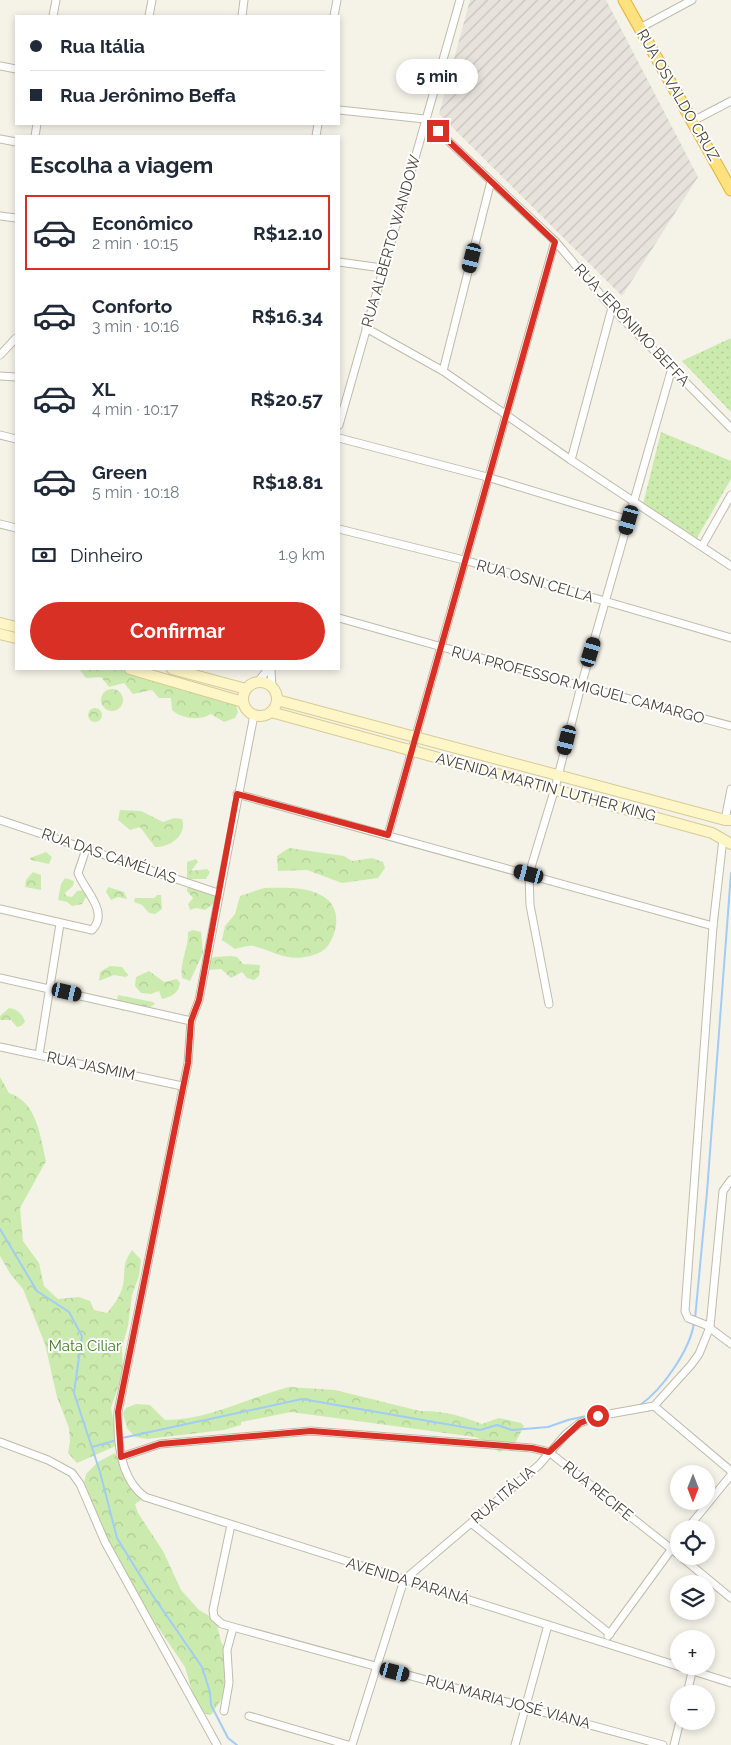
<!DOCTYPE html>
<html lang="pt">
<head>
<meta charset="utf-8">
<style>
  :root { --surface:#fff; --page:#f2f2f3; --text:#1f2937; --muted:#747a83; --line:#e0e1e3; --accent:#d93025 }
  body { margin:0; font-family:Raleway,sans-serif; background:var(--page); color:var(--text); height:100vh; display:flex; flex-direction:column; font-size:19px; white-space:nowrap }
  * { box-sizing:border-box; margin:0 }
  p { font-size:16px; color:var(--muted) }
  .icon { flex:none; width:28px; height:28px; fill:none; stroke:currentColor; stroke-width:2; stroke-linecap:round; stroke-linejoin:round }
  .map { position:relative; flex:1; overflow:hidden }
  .panel { position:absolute; left:15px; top:135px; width:325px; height:535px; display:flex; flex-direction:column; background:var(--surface); border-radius:0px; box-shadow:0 2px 8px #0003 }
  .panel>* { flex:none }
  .hud { position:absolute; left:15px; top:15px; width:325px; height:110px; border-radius:0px; box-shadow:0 2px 8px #0003; display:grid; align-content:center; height:110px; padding:0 15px; background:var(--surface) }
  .needle { width:32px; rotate:180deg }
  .fabs { position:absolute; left:670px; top:1465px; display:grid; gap:10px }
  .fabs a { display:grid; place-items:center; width:45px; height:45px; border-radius:50%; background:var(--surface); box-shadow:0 2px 8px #0003; font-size:25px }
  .end { position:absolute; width:22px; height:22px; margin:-11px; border:6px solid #d93025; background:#fff; box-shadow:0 0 0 2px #fff }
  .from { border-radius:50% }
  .bubble { position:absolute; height:35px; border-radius:18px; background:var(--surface); box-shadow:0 2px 8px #0003; font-size:16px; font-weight:700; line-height:35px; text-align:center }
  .car { position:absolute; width:15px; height:30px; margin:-15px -8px; border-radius:6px; box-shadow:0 0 4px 1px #0007; background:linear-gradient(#222 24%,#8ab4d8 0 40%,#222 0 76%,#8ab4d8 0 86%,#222 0) }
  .hud b { display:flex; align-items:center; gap:18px; height:48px; font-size:19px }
  .hud b+b { border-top:1px solid var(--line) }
  .hud i { width:12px; height:12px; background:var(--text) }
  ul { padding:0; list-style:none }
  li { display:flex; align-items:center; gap:15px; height:75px; margin:0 10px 8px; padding:0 5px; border:2px solid transparent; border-radius:0px }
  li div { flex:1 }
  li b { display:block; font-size:19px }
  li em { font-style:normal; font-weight:700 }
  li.selected { border-color:var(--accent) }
  li>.icon { width:45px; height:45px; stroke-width:1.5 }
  h2 { padding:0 15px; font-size:22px; line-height:60px }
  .pay { display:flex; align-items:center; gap:12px; height:55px; padding:0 15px; font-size:19px }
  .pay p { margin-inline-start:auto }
  .cta { display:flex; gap:10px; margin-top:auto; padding:10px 15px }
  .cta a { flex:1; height:58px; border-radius:30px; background:var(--accent); color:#fff; font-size:20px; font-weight:700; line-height:58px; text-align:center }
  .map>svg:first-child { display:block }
  .industrial { fill:url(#industrial-furrows) }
  .grass { fill:url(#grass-dots) }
  .forest { fill:url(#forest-crowns) }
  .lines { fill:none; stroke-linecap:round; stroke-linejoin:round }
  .stream { stroke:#a1ccf5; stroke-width:2 }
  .minor-casing { stroke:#c1bba9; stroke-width:9 }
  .secondary-casing { stroke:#d7cb95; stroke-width:12 }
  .trunk-casing { stroke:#e6b230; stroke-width:13 }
  .minor { stroke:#fff; stroke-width:7 }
  .secondary { stroke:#fff6c7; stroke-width:10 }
  .trunk { stroke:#ffe17f; stroke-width:11 }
  .route { stroke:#d93025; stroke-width:6 }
  .labels { text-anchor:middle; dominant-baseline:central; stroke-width:4; stroke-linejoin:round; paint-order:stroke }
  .street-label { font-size:15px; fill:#484336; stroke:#fff }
  .park-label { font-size:15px; fill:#407e25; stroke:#fff }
</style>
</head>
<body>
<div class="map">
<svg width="731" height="1745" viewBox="0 0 731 1745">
  <defs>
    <pattern id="industrial-furrows" width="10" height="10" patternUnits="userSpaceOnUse" patternTransform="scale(1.25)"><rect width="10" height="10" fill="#e7e3dc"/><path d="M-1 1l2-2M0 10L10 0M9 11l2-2" fill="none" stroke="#c8c4bd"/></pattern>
    <pattern id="grass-dots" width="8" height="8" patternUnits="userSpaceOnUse" patternTransform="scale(1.25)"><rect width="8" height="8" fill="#cbebae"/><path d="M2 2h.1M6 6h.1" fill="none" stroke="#b0cb96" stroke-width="1.8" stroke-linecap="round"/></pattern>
    <pattern id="forest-crowns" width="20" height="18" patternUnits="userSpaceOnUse" patternTransform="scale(1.25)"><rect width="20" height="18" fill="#cbebae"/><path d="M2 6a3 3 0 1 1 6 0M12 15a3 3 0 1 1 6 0" fill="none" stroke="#b0cb96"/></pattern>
  </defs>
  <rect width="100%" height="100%" fill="#f5f2e8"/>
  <polygon class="industrial" points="470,0 606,0 698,177 622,296 439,114"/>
  <g class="grass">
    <polygon points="731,338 731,412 682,361"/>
    <polygon points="661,432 731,461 731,479 697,538 643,504"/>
  </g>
  <g class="forest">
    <path d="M79 669 122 670 133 675 142 676 184 691 196 692 236 704 238 712 235 718 224 722 211 714C200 721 182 719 172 710L171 698H159L152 690 133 694 124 683 109 687 101 677 86 678Z"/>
    <circle cx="112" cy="700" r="11"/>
    <circle cx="95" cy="715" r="7"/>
    <path d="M120 810 141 811 163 822 174 818 182 819C188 835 169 848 155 847L140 827 130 830 118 820Z"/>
    <polygon points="289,848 344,856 352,861 372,858 383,862 385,868 378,878 342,883 307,870 278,871 277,856"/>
    <polygon points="46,852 52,857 49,864 31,860 30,858"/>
    <polygon points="196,859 198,862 191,871 207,869 210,872 206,879 187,879 187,862"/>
    <polygon points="33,872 41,875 41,890 25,887 26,880"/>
    <polygon points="65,878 74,881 73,886 65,893 66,896 72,897 77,891 86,890 88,894 82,904 72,906 67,902 58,900 61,884"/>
    <polygon points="108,887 124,892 127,899 118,897 111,900 106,892"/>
    <polygon points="187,888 198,888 216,894 213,904 205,910 196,908 190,910 188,904 193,898 187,891"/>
    <path d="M264 888C284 888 307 886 324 897 342 908 338 934 326 948 321 953 312 956 305 957 286 961 271 950 253 946 248 945 240 948 235 949L222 940 225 926 235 914 240 896Z"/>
    <polygon points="157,895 161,895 162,909 155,914 149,913 142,905 134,902 135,898 154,898"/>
    <path d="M193 930 201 932 203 953 190 981 182 978C179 963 189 947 188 932Z"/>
    <polygon points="231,956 237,957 243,964 260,965 259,976 254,980 247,978 242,972 231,978 221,969 207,970 207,961 214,957"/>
    <polygon points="110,966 122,967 128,975 126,977 114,975 99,981 100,972"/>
    <path d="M149 971 164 982 177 979 180 983C179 993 171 997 162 999L159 991 151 994 141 993 135 986 136 977Z"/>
    <polygon points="118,995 153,1002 155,1004 150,1007 131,1004 128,1009 122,1011 117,1001"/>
    <path d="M9 1008C17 1009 23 1014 25 1022L21 1026 17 1027 11 1020H0V1016Z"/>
    <path d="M0 1077 9 1093C37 1102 40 1135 46 1161L20 1208 23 1241 39 1263 44 1286 58 1299 79 1297 90 1301 94 1310 107 1313C113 1306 121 1295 123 1285 126 1269 121 1266 132 1250L141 1260 139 1276 132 1295 128 1326 122 1347 123 1372 111 1408 118 1445 77 1463 68 1453 70 1441 69 1428 57 1397 45 1344 23 1289 11 1275 0 1256Z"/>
    <path d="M289 1387 335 1390 420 1411C440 1410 464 1416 482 1424L499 1418 521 1423 524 1426 513 1447 499 1452 486 1441 475 1437 291 1412 241 1422V1425L224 1430 147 1439 135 1437 127 1428 123 1413 126 1408 136 1404 150 1405 165 1420C209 1420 247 1398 289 1387Z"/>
    <polygon points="115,1453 124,1476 141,1500 135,1504 138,1513 163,1551 181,1590 199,1610 213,1618 217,1624 221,1642 226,1649 225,1685 223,1697 211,1715 203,1713 192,1691 185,1667 149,1614 105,1534 99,1520 91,1510 84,1483 86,1474 98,1462"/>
  </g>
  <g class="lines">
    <g class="stream">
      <polyline points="0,1229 37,1291 69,1312 82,1336 74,1393 100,1472 117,1538 151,1593 202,1667 210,1692 211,1705 228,1738 237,1745"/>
      <polyline points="695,1319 707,1192 731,873"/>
      <path d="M640 1405C662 1390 690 1350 694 1323"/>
      <polyline points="122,1438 302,1399 480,1430 497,1425 512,1430 548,1427 568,1420 591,1415"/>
      <polyline points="92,1447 117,1440"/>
    </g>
    <g class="minor-casing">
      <g id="minor">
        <polyline points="53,16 56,0"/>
        <polyline points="149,16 152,0"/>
        <polyline points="242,16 244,0"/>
        <polyline points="334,16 337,0"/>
        <polyline points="640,28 692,0"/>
        <polyline points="0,66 16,69"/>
        <polyline points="339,110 425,119 555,241 612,308 731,428"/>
        <polyline points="693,121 731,101"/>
        <polyline points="35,136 37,124"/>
        <polyline points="316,136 318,124"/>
        <polyline points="0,139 16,142"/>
        <polyline points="0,216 16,218"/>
        <polyline points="339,262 382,268"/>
        <polyline points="366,328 443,371 571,460 731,566"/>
        <polyline points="0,355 16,338"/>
        <polyline points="443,371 491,181"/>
        <polyline points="0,376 16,377"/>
        <polyline points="339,425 460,0"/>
        <polyline points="0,435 16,439"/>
        <polyline points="339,438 487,477 629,520"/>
        <polyline points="571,460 612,308"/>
        <polyline points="0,524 16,528"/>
        <polyline points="339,529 464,560 731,638"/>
        <polyline points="702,546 731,495"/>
        <polyline points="339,618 581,686 731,726"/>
        <polyline points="271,669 272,688"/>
        <polyline points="258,682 268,669"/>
        <path d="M254 715 199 1000 191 1021 188 1063 118 1412C117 1440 120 1479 145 1497L731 1683"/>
        <polyline points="237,794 713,926"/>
        <polyline points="0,820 218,893"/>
        <polyline points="725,820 731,789"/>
        <polyline points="388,835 555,241"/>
        <polyline points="723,839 713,926 685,1311 688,1318 706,1325 731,1344"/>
        <path d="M0 909 92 930C110 912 84 890 78 873L86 849"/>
        <polyline points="0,978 191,1021"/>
        <polyline points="549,1004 530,905 529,874 555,788 581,686 672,368"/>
        <polyline points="0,1047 182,1086"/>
        <polyline points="39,1055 60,924"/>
        <polyline points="654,1406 731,1471"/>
        <polyline points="0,1442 48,1460 72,1473 80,1484 105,1542 217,1745"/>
        <polyline points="121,1457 160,1444 311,1431 532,1448 549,1452 679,1555"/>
        <polyline points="471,1523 610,1634"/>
        <polyline points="231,1525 213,1610 214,1617 222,1624 663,1745"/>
        <polyline points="687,1529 731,1475"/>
        <polyline points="680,1556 731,1598"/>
        <polyline points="404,1580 539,1465 566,1434 580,1423 598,1416 654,1406 691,1365 699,1354 710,1327 723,1191 731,1180"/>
        <polyline points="608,1636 679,1539"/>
        <polyline points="687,1694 692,1672"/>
        <polyline points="224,1711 229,1683 227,1650 233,1628"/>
        <polyline points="249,1716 348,1745"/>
        <polyline points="352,1745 404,1580"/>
        <polyline points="515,1745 548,1625"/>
        <polyline points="674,1745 680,1721"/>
      </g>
    </g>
    <g class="secondary-casing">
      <g id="secondary">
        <polyline points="0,623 16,627"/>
        <polyline points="0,634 16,638"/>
        <polyline points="130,669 243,702"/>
        <polyline points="172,669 246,689"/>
        <circle cx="260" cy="699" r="17"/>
        <polyline points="277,700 725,820 731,820"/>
        <polyline points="271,712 712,833 731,844"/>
      </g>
    </g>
    <g class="trunk-casing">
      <polyline id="trunk" points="624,0 731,190"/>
    </g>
    <use href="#minor" class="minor"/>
    <use href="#secondary" class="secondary"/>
    <use href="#trunk" class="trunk"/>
  </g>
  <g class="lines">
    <polyline class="route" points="438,131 555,242 388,835 237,794 199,1000 191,1021 188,1063 118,1412 121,1457 160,1444 311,1431 532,1448 549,1452 580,1423 598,1416"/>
  </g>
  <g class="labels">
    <g class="street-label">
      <text transform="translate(678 95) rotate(60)">RUA OSVALDO CRUZ</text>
      <text transform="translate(391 241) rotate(-74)">RUA ALBERTO WANDOW</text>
      <text transform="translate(632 325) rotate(47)">RUA JERÔNIMO BEFFA</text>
      <text transform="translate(535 581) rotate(16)">RUA OSNI CELLA</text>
      <text transform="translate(578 685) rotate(15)">RUA PROFESSOR MIGUEL CAMARGO</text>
      <text transform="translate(546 787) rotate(15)">AVENIDA MARTIN LUTHER KING</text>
      <text transform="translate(109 856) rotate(19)">RUA DAS CAMÉLIAS</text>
      <text transform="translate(91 1066) rotate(12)">RUA JASMIM</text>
      <text transform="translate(598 1491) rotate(39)">RUA RECIFE</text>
      <text transform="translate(503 1495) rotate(-41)">RUA ITÁLIA</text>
      <text transform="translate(408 1581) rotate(17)">AVENIDA PARANÁ</text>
      <text transform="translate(508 1702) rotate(15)">RUA MARIA JOSÉ VIANA</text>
    </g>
    <g class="park-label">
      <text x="85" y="1346">Mata Ciliar</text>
    </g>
  </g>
</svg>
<div class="fabs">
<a><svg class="needle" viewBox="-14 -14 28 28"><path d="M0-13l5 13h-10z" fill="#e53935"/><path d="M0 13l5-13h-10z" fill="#747a83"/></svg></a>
<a><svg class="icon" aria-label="locate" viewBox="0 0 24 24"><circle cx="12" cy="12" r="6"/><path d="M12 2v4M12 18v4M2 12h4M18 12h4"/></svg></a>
<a><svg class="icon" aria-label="layers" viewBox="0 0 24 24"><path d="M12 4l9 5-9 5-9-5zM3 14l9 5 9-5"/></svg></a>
<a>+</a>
<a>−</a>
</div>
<i class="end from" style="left:598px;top:1416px"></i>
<i class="end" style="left:438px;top:131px"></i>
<div class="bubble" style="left:396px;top:59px;width:82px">5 min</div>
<i class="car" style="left:472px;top:258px;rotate:194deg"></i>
<i class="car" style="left:629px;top:520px;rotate:196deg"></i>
<i class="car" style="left:591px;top:652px;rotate:17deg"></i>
<i class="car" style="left:567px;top:740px;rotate:194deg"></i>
<i class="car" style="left:529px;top:874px;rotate:285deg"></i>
<i class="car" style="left:67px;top:992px;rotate:103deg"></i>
<i class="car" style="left:395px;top:1672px;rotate:105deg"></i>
<div class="hud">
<b><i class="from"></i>Rua Itália</b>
<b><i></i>Rua Jerônimo Beffa</b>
</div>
<section class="panel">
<h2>Escolha a viagem</h2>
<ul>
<li class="selected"><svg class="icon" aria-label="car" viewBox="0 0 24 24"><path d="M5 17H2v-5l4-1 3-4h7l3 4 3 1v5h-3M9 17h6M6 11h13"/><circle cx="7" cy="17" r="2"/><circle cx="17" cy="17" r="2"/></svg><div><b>Econômico</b><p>2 min · 10:15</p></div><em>R$12.10</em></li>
<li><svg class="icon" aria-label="car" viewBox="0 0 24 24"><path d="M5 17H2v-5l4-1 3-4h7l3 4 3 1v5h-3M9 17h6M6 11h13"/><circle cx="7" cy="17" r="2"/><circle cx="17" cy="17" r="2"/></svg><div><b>Conforto</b><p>3 min · 10:16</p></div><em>R$16.34</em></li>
<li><svg class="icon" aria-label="car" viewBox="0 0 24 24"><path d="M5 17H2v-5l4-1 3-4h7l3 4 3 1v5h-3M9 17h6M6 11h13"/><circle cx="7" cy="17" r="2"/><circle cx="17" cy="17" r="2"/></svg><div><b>XL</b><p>4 min · 10:17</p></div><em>R$20.57</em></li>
<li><svg class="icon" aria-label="car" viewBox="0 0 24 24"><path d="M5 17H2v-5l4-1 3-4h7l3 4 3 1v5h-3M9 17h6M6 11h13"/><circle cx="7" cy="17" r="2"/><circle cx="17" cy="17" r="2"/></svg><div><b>Green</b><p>5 min · 10:18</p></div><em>R$18.81</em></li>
</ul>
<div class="pay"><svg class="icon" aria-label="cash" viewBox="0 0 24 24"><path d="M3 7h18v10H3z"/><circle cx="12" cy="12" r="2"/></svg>Dinheiro<p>1.9 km</p></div>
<div class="cta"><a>Confirmar</a></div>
</section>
</div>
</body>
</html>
